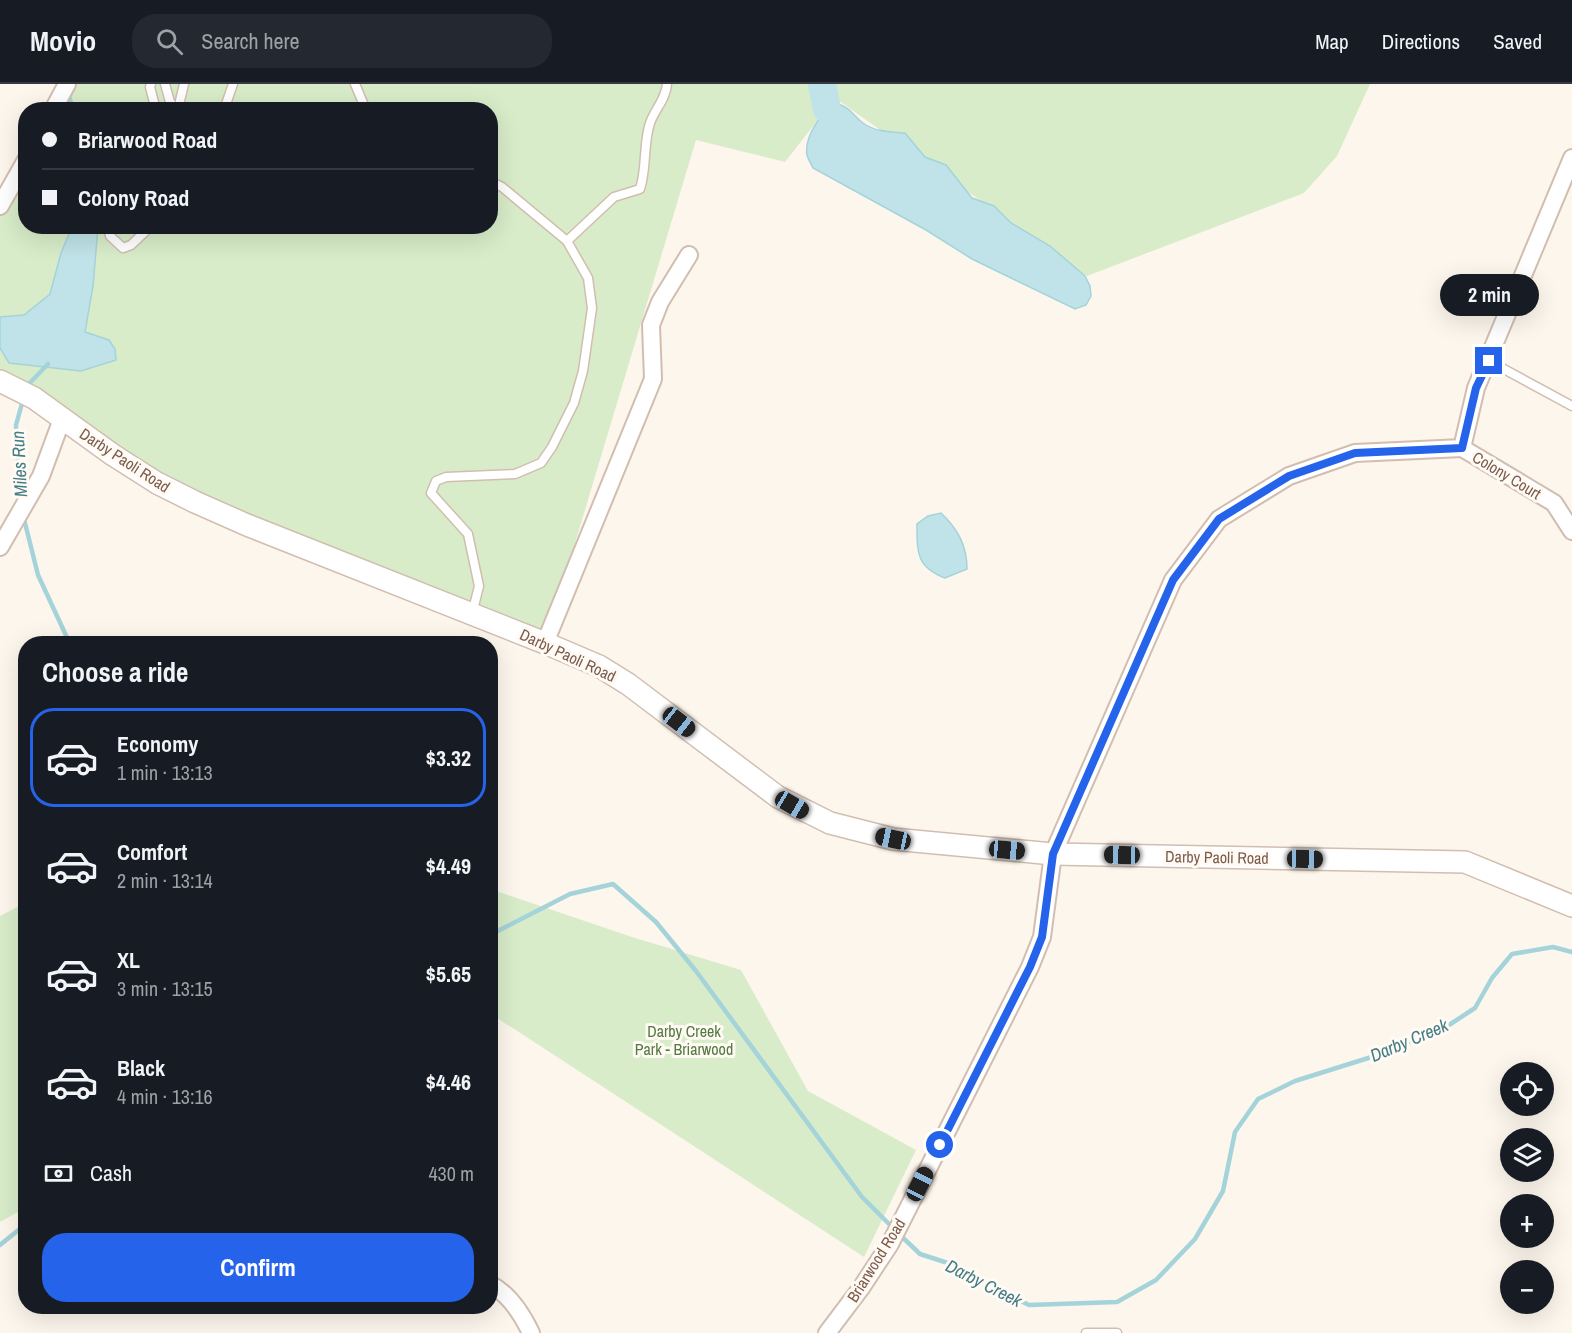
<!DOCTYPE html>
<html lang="en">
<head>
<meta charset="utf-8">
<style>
  :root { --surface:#171b24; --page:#242831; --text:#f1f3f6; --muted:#9ea1a6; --line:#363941; --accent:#2563eb }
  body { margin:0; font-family:"Archivo Narrow",sans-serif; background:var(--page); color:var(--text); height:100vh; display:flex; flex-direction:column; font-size:22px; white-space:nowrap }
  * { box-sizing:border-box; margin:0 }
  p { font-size:20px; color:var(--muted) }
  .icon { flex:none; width:33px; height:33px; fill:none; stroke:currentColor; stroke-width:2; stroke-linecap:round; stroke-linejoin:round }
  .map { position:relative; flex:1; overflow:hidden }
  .drawer { position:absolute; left:18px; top:552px; width:480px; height:678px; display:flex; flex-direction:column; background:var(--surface); border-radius:24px; box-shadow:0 6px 24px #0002 }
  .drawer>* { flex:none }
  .top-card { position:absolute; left:18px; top:18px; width:480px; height:132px; border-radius:24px; box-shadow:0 6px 24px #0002; display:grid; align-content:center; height:132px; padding:0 24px; background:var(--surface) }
  .fabs { position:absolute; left:1500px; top:978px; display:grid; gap:12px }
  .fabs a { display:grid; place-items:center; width:54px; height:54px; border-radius:50%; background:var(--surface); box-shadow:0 6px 24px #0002; font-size:30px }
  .end { position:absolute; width:27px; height:27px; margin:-14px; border:8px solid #2563eb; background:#fff; box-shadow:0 0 0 3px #fff }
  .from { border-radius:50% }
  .bubble { position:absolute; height:42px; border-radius:21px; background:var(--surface); box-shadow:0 6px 24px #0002; font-size:20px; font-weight:800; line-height:42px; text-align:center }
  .car { position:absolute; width:18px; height:36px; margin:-18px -9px; border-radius:8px; box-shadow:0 0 4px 2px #0007; background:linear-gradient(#222 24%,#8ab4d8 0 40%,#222 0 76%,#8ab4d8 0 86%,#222 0) }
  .top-card b { display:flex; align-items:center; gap:21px; height:57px; font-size:22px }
  .top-card b+b { border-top:2px solid var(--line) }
  .top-card i { width:15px; height:15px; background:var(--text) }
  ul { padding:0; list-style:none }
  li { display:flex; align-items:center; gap:18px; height:99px; margin:0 12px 9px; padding:0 12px; border:3px solid transparent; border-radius:24px }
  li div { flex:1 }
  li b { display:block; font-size:22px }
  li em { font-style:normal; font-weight:800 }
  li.current { border-color:var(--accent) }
  li>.icon { width:54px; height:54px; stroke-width:1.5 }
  h2 { padding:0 24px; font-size:27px; line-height:72px }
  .pay { display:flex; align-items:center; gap:15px; height:66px; padding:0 24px; font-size:22px }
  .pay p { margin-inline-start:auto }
  .cta { display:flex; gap:12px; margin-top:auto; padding:12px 24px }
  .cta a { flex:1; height:69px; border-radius:24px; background:var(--accent); color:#fff; font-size:24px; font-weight:800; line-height:69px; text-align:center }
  header { display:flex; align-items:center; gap:36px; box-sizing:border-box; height:84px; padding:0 30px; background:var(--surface); border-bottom:2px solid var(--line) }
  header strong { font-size:28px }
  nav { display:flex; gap:33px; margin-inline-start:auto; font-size:21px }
  .search { width:420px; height:54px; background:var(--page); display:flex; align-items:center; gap:15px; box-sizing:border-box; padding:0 21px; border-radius:24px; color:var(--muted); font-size:22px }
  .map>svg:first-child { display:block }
  .green { fill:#d8ecc9 }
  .water { fill:#bfe3e8; stroke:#a5d3da; stroke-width:1.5 }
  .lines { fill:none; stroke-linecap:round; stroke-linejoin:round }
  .stream { stroke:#a5d3da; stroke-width:4.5 }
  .river { stroke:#bfe3e8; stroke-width:28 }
  .service-casing { stroke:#d1beb0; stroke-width:11 }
  .minor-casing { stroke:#d1beb0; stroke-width:20 }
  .tertiary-casing { stroke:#d1beb0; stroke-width:24 }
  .service { stroke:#fff; stroke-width:8 }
  .minor { stroke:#fff; stroke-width:16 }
  .tertiary { stroke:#fff; stroke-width:21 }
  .route { stroke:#2563eb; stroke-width:8 }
  .labels { text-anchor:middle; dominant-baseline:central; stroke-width:6; stroke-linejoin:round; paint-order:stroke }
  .street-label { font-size:16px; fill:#7a5c4d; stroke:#fffaf3 }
  .park-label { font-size:16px; fill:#537a41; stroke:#fffaf3 }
  .water-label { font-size:18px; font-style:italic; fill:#437c86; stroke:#fffaf3 }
</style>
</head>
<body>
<header>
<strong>Movio</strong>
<div class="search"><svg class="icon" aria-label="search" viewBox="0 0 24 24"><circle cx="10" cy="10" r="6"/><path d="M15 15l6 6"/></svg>Search here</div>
<nav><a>Map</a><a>Directions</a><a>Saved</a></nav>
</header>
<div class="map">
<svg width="1572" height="1249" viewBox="0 0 1572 1249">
  <rect width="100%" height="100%" fill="#fdf6ec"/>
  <g class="green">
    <polygon points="67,0 1370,0 1337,72 1304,109 1087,192 835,14 785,78 696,56 545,559 247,441 62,335 0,307 0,122 25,76 26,142 490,142 490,26 53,25"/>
    <polygon points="490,805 632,853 741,886 808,1007 916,1066 864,1173 491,930"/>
    <polygon points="25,819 25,1124 0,1138 0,832"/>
  </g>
  <g class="water">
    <path d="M836 19C853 25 851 30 863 39 875 48 891 48 905 49L925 73 946 81 972 114 994 122 1011 139 1050 162 1085 192 1090 202 1091 212 1086 221 1075 225 972 175 926 146 813 84C811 80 808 75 807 71 804 53 821 28 836 19Z"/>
    <polygon points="72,143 98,143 93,202 85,248 109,256 115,265 116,276 81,287 9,279 0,264 0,233 24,231 50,210 61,169"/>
    <path d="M941 429C958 445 967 462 967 485L945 494C916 483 917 468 917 440L928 432Z"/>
  </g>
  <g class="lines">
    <g class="stream">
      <polyline points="68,9 73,26"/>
      <polyline points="25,304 48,280"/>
      <polyline points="20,417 16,341 23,316"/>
      <polyline points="23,431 38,491 70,560"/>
      <polyline points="490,851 570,810 613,800 656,838 696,887 862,1113 893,1144"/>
      <polyline points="899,1150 920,1170 957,1182 991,1202 1029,1221 1117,1218 1156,1196 1195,1155 1223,1107 1235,1048 1258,1015 1295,997 1381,970 1449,941 1475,924 1492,894 1512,870 1553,863 1572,868"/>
      <polyline points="0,1161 26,1140"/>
    </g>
    <polyline class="river" points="822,0 827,25"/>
    <g class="service-casing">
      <g id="service">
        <polyline points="151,0 150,3 156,26"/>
        <polyline points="165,0 170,18 174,23 179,21 184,0"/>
        <polyline points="355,0 366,26"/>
        <polyline points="224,26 233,0"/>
        <path d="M490 97 502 103 567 157 614 113 640 105C647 84 643 60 650 39 655 25 666 15 667 0"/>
        <polyline points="108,142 110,152 123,164 131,161 151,142"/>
        <polyline points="186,142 193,144 214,142"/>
        <polyline points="1489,277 1572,322"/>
        <polyline points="472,530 479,502 468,450 431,409 436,397 446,393 515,390 541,379 552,363 574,319 583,287 592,224 588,194 567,157"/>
        <polyline points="1086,1249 1117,1249"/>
      </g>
    </g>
    <g class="minor-casing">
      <g id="minor">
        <polyline points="53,26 67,0"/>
        <polyline points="0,122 26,76"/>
        <polyline points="1462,364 1554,419 1572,447"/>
        <polyline points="0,463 41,392 62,335"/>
        <polyline points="545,559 653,295 651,241 660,218 689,171"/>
        <path d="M490 1200C509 1210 522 1230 531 1249"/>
        <polyline points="827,1249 861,1204 890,1160 1030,883 1042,853 1053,770 1173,496 1219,435 1289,392 1355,369 1462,364 1476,304 1572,74"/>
      </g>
    </g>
    <g class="tertiary-casing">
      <polyline id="tertiary" points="0,297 34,314 113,371 157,399 195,418 247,441 545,559 599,582 628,600 778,713 830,739 893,755 1053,770 1465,778 1572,822"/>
    </g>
    <use href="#service" class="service"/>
    <use href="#minor" class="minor"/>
    <use href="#tertiary" class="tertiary"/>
  </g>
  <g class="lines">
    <polyline class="route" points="940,1061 1030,883 1042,853 1053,770 1173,496 1219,435 1289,392 1355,369 1462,364 1476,304 1489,277"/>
  </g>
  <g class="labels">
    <g class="street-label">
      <text transform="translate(125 376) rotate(33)">Darby Paoli Road</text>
      <text transform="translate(1507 391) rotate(31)">Colony Court</text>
      <text transform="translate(568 571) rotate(25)">Darby Paoli Road</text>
      <text transform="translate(1217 773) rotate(1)">Darby Paoli Road</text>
      <text transform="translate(876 1176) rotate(-58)">Briarwood Road</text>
    </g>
    <g class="park-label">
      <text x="684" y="947">Darby Creek<tspan x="684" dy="18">Park - Briarwood</tspan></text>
    </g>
    <g class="water-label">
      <text transform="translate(19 380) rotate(-93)">Miles Run</text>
      <text transform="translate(1409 956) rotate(-23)">Darby Creek</text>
      <text transform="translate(984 1199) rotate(27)">Darby Creek</text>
    </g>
  </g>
</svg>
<div class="fabs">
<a><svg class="icon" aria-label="locate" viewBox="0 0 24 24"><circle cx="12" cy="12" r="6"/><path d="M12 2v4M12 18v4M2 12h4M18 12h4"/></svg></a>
<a><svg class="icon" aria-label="layers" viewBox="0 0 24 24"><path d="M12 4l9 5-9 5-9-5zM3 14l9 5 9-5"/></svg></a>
<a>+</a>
<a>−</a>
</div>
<i class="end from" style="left:940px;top:1061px"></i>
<i class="end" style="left:1489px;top:277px"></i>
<div class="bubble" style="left:1440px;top:190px;width:99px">2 min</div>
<i class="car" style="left:679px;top:638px;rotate:128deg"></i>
<i class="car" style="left:792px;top:721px;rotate:120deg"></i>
<i class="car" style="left:893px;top:755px;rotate:282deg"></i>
<i class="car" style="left:1007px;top:766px;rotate:95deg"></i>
<i class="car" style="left:1122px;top:771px;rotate:271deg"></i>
<i class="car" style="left:1305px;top:775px;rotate:91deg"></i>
<i class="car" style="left:920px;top:1100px;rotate:27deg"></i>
<div class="top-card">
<b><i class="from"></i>Briarwood Road</b>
<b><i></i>Colony Road</b>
</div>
<section class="drawer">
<h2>Choose a ride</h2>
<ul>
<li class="current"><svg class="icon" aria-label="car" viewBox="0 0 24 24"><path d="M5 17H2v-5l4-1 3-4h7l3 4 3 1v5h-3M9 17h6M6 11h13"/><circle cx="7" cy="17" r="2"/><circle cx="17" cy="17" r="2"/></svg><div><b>Economy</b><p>1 min · 13:13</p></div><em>$3.32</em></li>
<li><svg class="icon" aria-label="car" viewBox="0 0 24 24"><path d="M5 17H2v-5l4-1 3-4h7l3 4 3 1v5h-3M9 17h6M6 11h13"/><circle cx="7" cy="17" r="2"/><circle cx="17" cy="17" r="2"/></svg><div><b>Comfort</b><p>2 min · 13:14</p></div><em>$4.49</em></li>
<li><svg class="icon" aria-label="car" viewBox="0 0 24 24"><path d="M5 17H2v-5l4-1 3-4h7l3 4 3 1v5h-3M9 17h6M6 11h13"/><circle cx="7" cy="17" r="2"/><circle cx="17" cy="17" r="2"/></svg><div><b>XL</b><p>3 min · 13:15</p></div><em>$5.65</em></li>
<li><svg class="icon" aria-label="car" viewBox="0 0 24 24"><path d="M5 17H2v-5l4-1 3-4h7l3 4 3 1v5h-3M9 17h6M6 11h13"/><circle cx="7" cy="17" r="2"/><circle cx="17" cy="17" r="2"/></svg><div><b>Black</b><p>4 min · 13:16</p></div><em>$4.46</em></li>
</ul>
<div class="pay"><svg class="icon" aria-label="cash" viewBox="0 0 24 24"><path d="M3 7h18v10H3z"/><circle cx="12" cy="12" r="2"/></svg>Cash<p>430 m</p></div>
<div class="cta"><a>Confirm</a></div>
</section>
</div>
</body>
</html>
